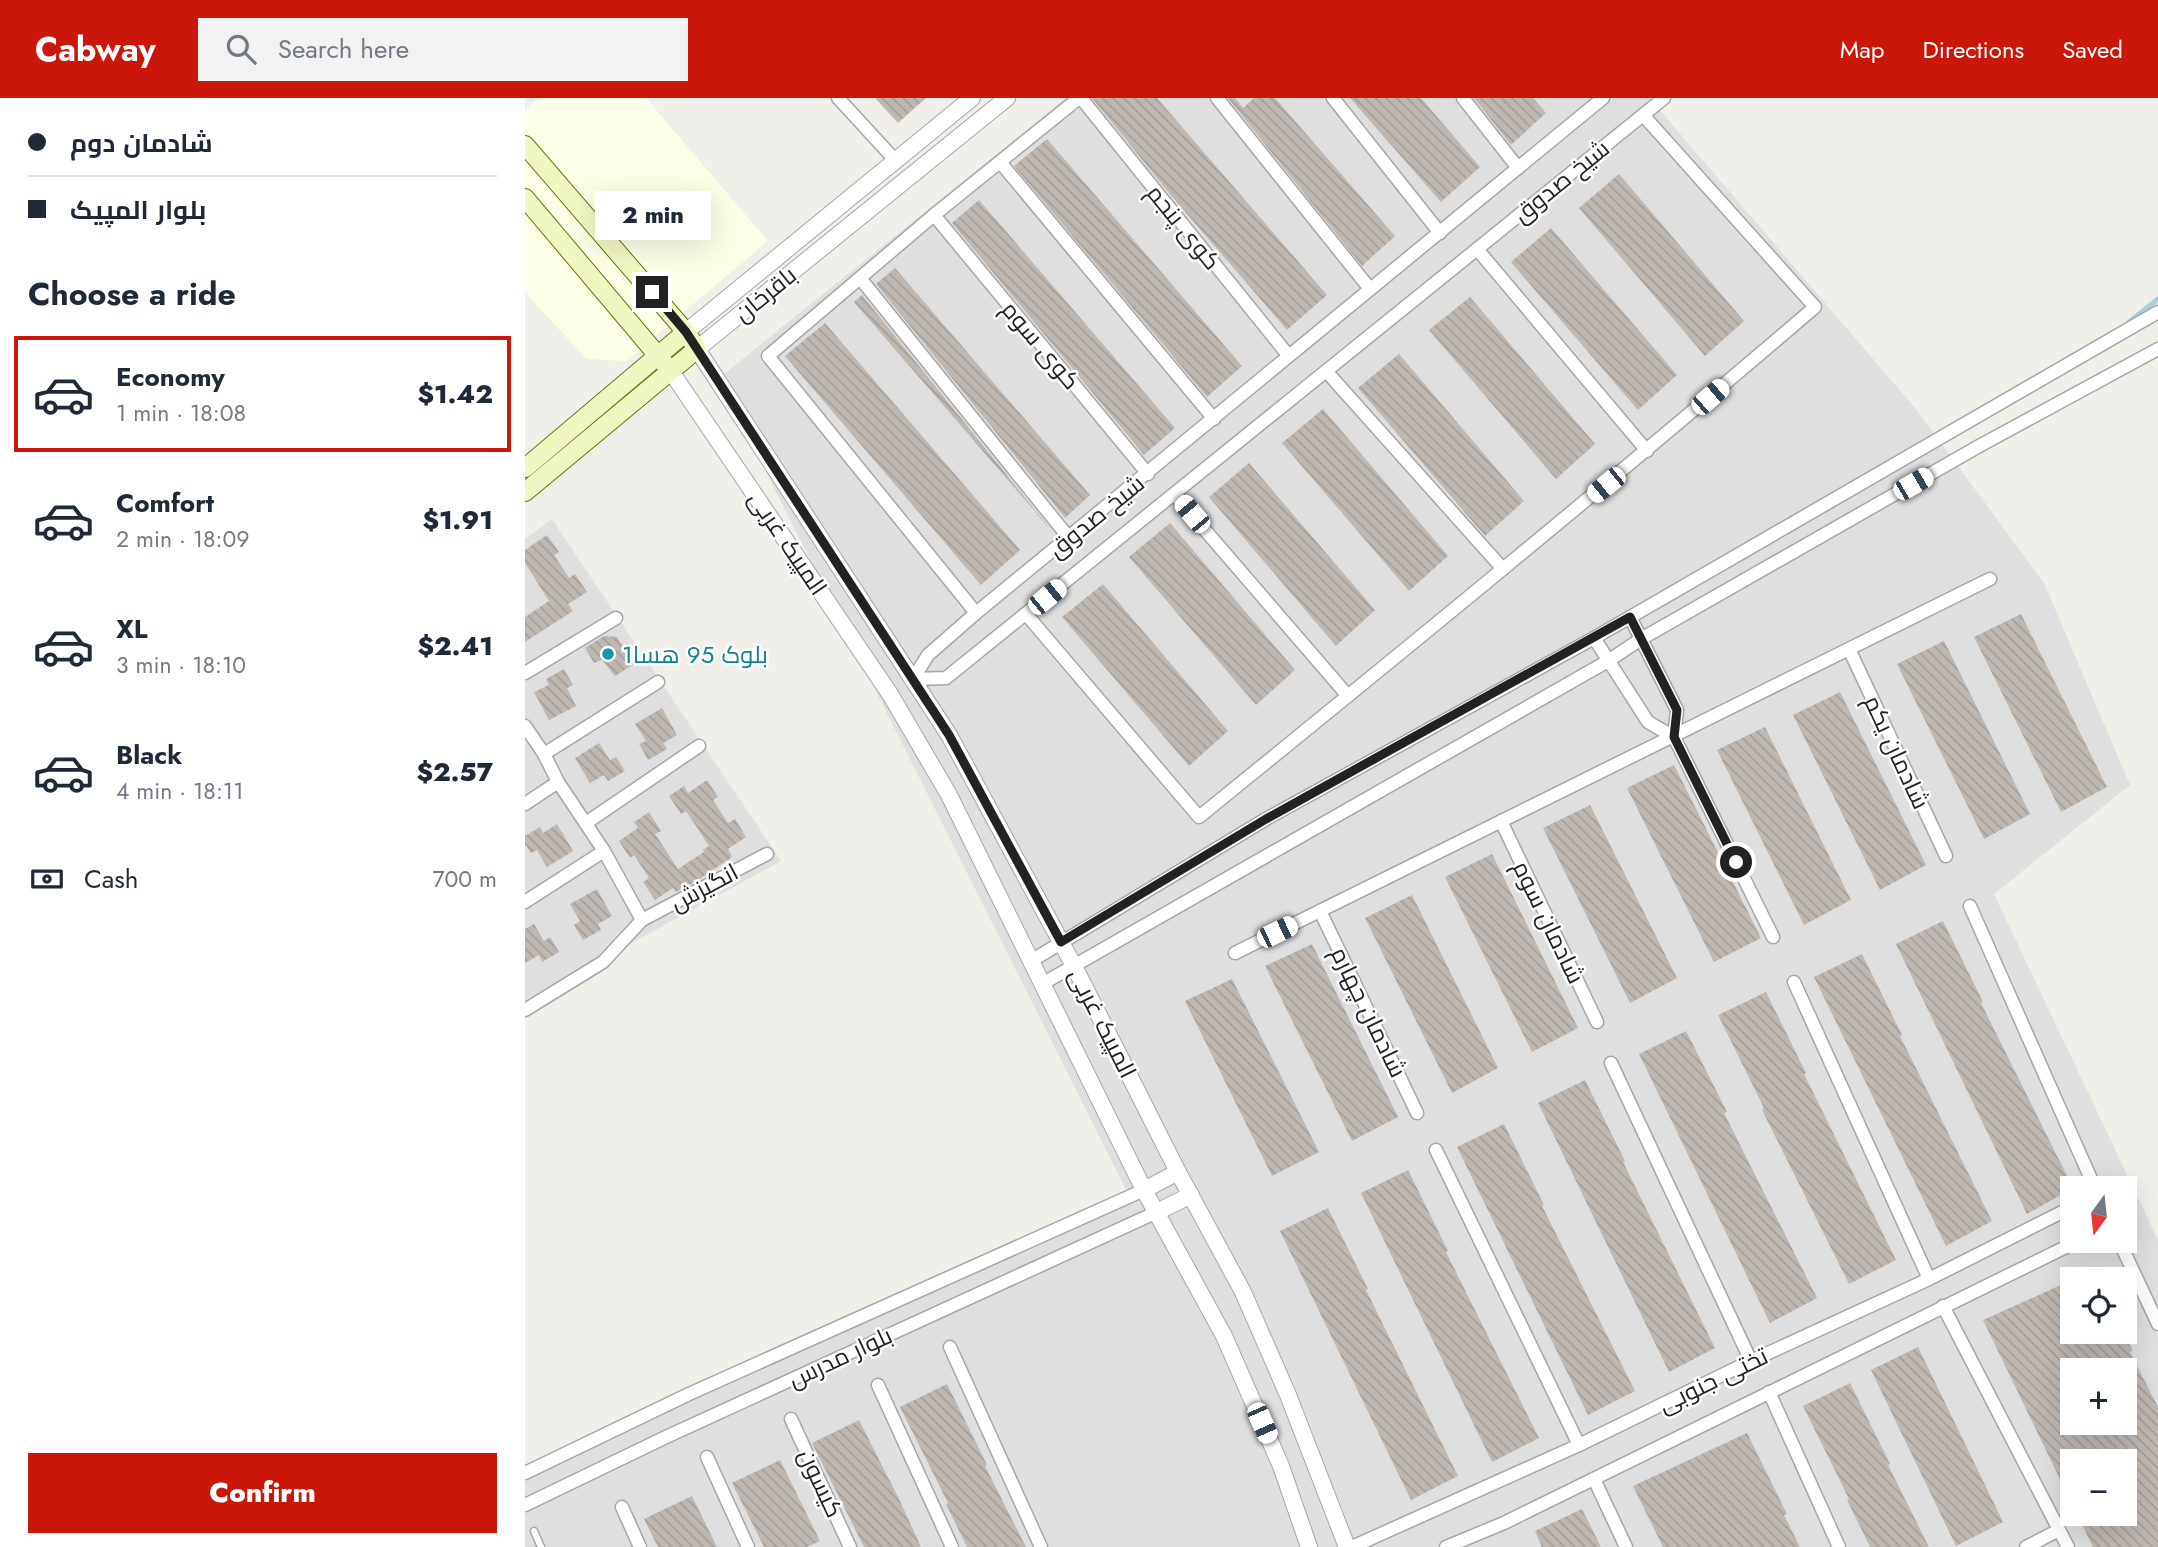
<!DOCTYPE html>
<html lang="en">
<head>
<meta charset="utf-8">
<style>
  :root { --surface:#fff; --page:#f2f2f3; --text:#1f2937; --muted:#747a83; --line:#e0e1e3; --accent:#ca1709 }
  body { margin:0; font-family:Jost,Cairo,sans-serif; background:var(--page); color:var(--text); height:100vh; display:flex; flex-direction:column; font-size:26px; white-space:nowrap }
  * { box-sizing:border-box; margin:0 }
  p { font-size:23px; color:var(--muted) }
  .icon { flex:none; width:38px; height:38px; fill:none; stroke:currentColor; stroke-width:2; stroke-linecap:round; stroke-linejoin:round }
  .map { position:relative; flex:1; overflow:hidden }
  .side { display:flex; flex-direction:column; background:var(--surface); width:525px }
  .side>* { flex:none }
  .hud { display:grid; align-content:center; height:154px; padding:0 28px; background:var(--surface) }
  .needle { width:46px; rotate:195deg }
  .controls { position:absolute; left:1535px; top:1078px; display:grid; gap:14px }
  .controls a { display:grid; place-items:center; width:77px; height:77px; border-radius:0px; background:var(--surface); box-shadow:0 7px 28px #0002; font-size:35px }
  .end { position:absolute; width:32px; height:32px; margin:-16px; border:9px solid #222; background:#fff; box-shadow:0 0 0 4px #fff }
  .from { border-radius:50% }
  .bubble { position:absolute; height:49px; border-radius:0px; background:var(--surface); box-shadow:0 7px 28px #0002; font-size:23px; font-weight:800; line-height:49px; text-align:center }
  .car { position:absolute; width:21px; height:42px; margin:-21px -10px; border-radius:9px; box-shadow:0 0 5px 2px #0007; background:linear-gradient(#fff 24%,#345 0 40%,#fff 0 76%,#345 0 86%,#fff 0) }
  .hud b { display:flex; align-items:center; gap:24px; height:66px; font-size:26px }
  .hud b+b { border-top:2px solid var(--line) }
  .hud i { width:18px; height:18px; background:var(--text) }
  ul { padding:0; list-style:none }
  li { display:flex; align-items:center; gap:21px; height:116px; margin:0 14px 10px; padding:0 14px; border:4px solid transparent; border-radius:0px }
  li div { flex:1 }
  li b { display:block; font-size:26px }
  li em { font-style:normal; font-weight:800 }
  li.active { border-color:var(--accent) }
  li>.icon { width:63px; height:63px; stroke-width:1.5 }
  h2 { padding:0 28px; font-size:32px; line-height:84px }
  .pay { display:flex; align-items:center; gap:18px; height:77px; padding:0 28px; font-size:26px }
  .pay p { margin-inline-start:auto }
  .cta { display:flex; gap:14px; margin-top:auto; padding:14px 28px }
  .cta a { flex:1; height:80px; border-radius:0px; background:var(--accent); color:#fff; font-size:28px; font-weight:800; line-height:80px; text-align:center }
  header { display:flex; align-items:center; gap:42px; box-sizing:border-box; height:98px; padding:0 35px; background:var(--accent); color:#fff }
  header strong { font-size:33px }
  nav { display:flex; gap:38px; margin-inline-start:auto; font-size:24px }
  .search { width:490px; height:63px; background:var(--page); display:flex; align-items:center; gap:18px; box-sizing:border-box; padding:0 24px; border-radius:0px; color:var(--muted); font-size:26px }
  main { display:flex; flex:1; min-height:0 }
  .map>svg:first-child { display:block }
  .residential { fill:#e0dfdf; fill-rule:evenodd }
  .education { fill:#fcfee6 }
  .lines { fill:none; stroke-linecap:round; stroke-linejoin:round }
  .stream { stroke:#accedd; stroke-width:5 }
  .building { fill:url(#building-back-hatch); fill-rule:evenodd }
  .service-casing { stroke:#a6a6a6; stroke-width:9 }
  .minor-casing { stroke:#a6a6a6; stroke-width:15 }
  .tertiary-casing { stroke:#a6a6a6; stroke-width:18 }
  .secondary-casing { stroke:#63770a; stroke-width:20 }
  .service { stroke:#fff; stroke-width:6 }
  .minor { stroke:#fff; stroke-width:12 }
  .tertiary { stroke:#fff; stroke-width:16 }
  .secondary { stroke:#f1f7c1; stroke-width:18 }
  .route { stroke:#222; stroke-width:9 }
  .culture-dot { fill:#0f9aa8; stroke:#fff; stroke-width:2.5 }
  .labels { text-anchor:middle; dominant-baseline:central; stroke-width:5; stroke-linejoin:round; paint-order:stroke }
  .street-label { font-size:24px; fill:#222; stroke:#fff }
  .culture-label { font-size:24px; fill:#0d838f; stroke:#fff; text-anchor:start }
</style>
</head>
<body>
<header>
<strong>Cabway</strong>
<div class="search"><svg class="icon" aria-label="search" viewBox="0 0 24 24"><circle cx="10" cy="10" r="6"/><path d="M15 15l6 6"/></svg>Search here</div>
<nav><a>Map</a><a>Directions</a><a>Saved</a></nav>
</header>
<main>
<section class="side">
<div class="hud">
<b><i class="from"></i>شادمان دوم</b>
<b><i></i>بلوار المپیک</b>
</div>
<h2>Choose a ride</h2>
<ul>
<li class="active"><svg class="icon" aria-label="car" viewBox="0 0 24 24"><path d="M5 17H2v-5l4-1 3-4h7l3 4 3 1v5h-3M9 17h6M6 11h13"/><circle cx="7" cy="17" r="2"/><circle cx="17" cy="17" r="2"/></svg><div><b>Economy</b><p>1 min · 18:08</p></div><em>$1.42</em></li>
<li><svg class="icon" aria-label="car" viewBox="0 0 24 24"><path d="M5 17H2v-5l4-1 3-4h7l3 4 3 1v5h-3M9 17h6M6 11h13"/><circle cx="7" cy="17" r="2"/><circle cx="17" cy="17" r="2"/></svg><div><b>Comfort</b><p>2 min · 18:09</p></div><em>$1.91</em></li>
<li><svg class="icon" aria-label="car" viewBox="0 0 24 24"><path d="M5 17H2v-5l4-1 3-4h7l3 4 3 1v5h-3M9 17h6M6 11h13"/><circle cx="7" cy="17" r="2"/><circle cx="17" cy="17" r="2"/></svg><div><b>XL</b><p>3 min · 18:10</p></div><em>$2.41</em></li>
<li><svg class="icon" aria-label="car" viewBox="0 0 24 24"><path d="M5 17H2v-5l4-1 3-4h7l3 4 3 1v5h-3M9 17h6M6 11h13"/><circle cx="7" cy="17" r="2"/><circle cx="17" cy="17" r="2"/></svg><div><b>Black</b><p>4 min · 18:11</p></div><em>$2.57</em></li>
</ul>
<div class="pay"><svg class="icon" aria-label="cash" viewBox="0 0 24 24"><path d="M3 7h18v10H3z"/><circle cx="12" cy="12" r="2"/></svg>Cash<p>700 m</p></div>
<div class="cta"><a>Confirm</a></div>
</section>
<div class="map">
<svg width="1633" height="1449" viewBox="0 0 1633 1449">
  <defs>
    <pattern id="building-back-hatch" width="6" height="6" patternUnits="userSpaceOnUse" patternTransform="scale(1.75)"><rect width="6" height="6" fill="#bfb8b2"/><path d="M-1 5l2 2M0 0l6 6M5-1l2 2" fill="none" stroke="#a49e99"/></pattern>
  </defs>
  <rect width="100%" height="100%" fill="#f1efe9"/>
  <g class="residential">
    <path d="M541 0H1146L1133 10 1391 311 1519 485 1605 687 1469 796 1633 1142V1449H0V1374L606 1102 194 280ZM1547 1090H1600V1143H1547ZM1547 1181H1600V1234H1547ZM1547 1272H1600V1325H1547ZM1547 1363H1600V1416H1547Z"/>
    <polygon points="27,421 256,763 0,904 0,441"/>
  </g>
  <polygon class="education" points="14,0 121,0 243,143 101,263 62,261 0,195 0,13"/>
  <g class="lines">
    <polyline class="stream" points="1603,225 1633,201"/>
  </g>
  <g class="building">
    <polygon points="350,0 401,0 373,25"/>
    <polygon points="567,0 632,0 802,197 762,232 649,101"/>
    <polygon points="703,0 710,0 718,10 729,0 750,0 870,138 837,168"/>
    <polygon points="825,0 896,0 955,69 916,104"/>
    <polygon points="949,0 1008,0 1021,15 986,47"/>
    <polygon points="522,41 717,268 682,299 489,68"/>
    <polygon points="1094,76 1219,223 1180,258 1054,110"/>
    <polygon points="454,102 650,330 619,357 427,125"/>
    <polygon points="1026,130 1152,277 1113,312 986,164"/>
    <polygon points="370,170 565,397 540,420 351,186"/>
    <polygon points="337,197 526,432 329,204"/>
    <polygon points="945,199 1070,346 1031,381 904,232"/>
    <polygon points="300,225 495,452 456,487 260,258"/>
    <polygon points="874,256 999,403 960,438 833,290"/>
    <polygon points="798,311 923,458 884,493 757,345"/>
    <polygon points="724,365 850,512 811,548 684,399"/>
    <polygon points="645,425 770,572 731,607 604,459"/>
    <polygon points="22,437 34,454 29,457 44,480 50,476 62,494 43,506 48,513 0,544 0,519 24,503 0,465 0,452"/>
    <polygon points="578,486 703,633 664,668 537,519"/>
    <polygon points="1496,516 1582,689 1536,714 1449,539"/>
    <polygon points="79,538 92,539 109,566 90,578 77,562 69,565 60,550"/>
    <polygon points="1419,543 1505,716 1459,741 1372,566"/>
    <polygon points="39,571 48,587 42,590 51,608 24,622 9,594 24,587 21,581"/>
    <polygon points="1315,594 1401,767 1355,792 1268,617"/>
    <polygon points="137,610 152,637 138,645 142,651 123,662 114,646 121,643 110,626"/>
    <polygon points="1240,629 1326,802 1279,827 1192,652"/>
    <polygon points="74,645 85,662 91,659 100,673 83,683 79,677 65,685 50,660"/>
    <polygon points="1149,667 1236,840 1189,864 1102,690"/>
    <polygon points="182,682 193,699 188,702 203,725 210,721 221,739 203,751 207,759 170,784 151,794 148,790 130,802 118,784 124,780 109,757 105,760 94,743 113,730 109,724 124,714 136,733 130,736 153,771 179,754 178,752 184,748 161,713 156,716 144,698 159,688 163,695"/>
    <polygon points="1065,707 1152,880 1105,905 1018,730"/>
    <polygon points="32,726 48,753 22,769 12,752 6,755 0,746 0,738 15,729 18,735"/>
    <polygon points="967,756 1053,930 1007,954 920,779"/>
    <polygon points="72,791 87,818 73,826 76,832 58,842 49,827 55,823 45,806"/>
    <polygon points="887,797 973,970 927,995 840,820"/>
    <polygon points="1418,823 1458,904 1456,905 1548,1090 1502,1116 1371,846"/>
    <polygon points="9,826 19,843 25,839 34,854 17,864 14,857 0,865 0,831"/>
    <polygon points="787,846 873,1019 827,1043 740,868"/>
    <polygon points="1337,856 1377,937 1375,938 1467,1123 1421,1148 1289,879"/>
    <polygon points="707,881 794,1054 747,1078 660,903"/>
    <polygon points="1241,894 1281,975 1279,976 1371,1162 1324,1186 1237,1012 1239,1010 1193,917"/>
    <polygon points="1161,933 1202,1014 1199,1015 1292,1200 1245,1225 1114,956"/>
    <polygon points="1060,982 1100,1063 1098,1064 1190,1250 1144,1274 1013,1005"/>
    <polygon points="979,1026 1019,1107 1017,1108 1110,1293 1063,1317 932,1049"/>
    <polygon points="883,1072 923,1153 921,1154 1014,1340 967,1364 836,1095"/>
    <polygon points="803,1110 843,1191 841,1192 933,1378 886,1402 755,1133"/>
    <path d="M1547 1182V1234H1598L1608 1253 1605 1254 1633 1309V1449H1568L1552 1416H1600V1363H1547V1406L1458 1222ZM1542 1272H1600V1325H1547V1282Z"/>
    <polygon points="1393,1249 1478,1424 1431,1448 1346,1272"/>
    <polygon points="1325,1285 1365,1366 1363,1367 1404,1449 1345,1449 1322,1402 1324,1401 1278,1308"/>
    <polygon points="422,1286 462,1367 460,1368 501,1449 442,1449 421,1406 423,1405 375,1309"/>
    <polygon points="334,1322 375,1403 396,1449 339,1449 287,1345"/>
    <polygon points="1222,1335 1262,1416 1259,1417 1275,1449 1138,1449 1108,1388"/>
    <polygon points="255,1362 295,1443 282,1449 239,1449 207,1385"/>
    <polygon points="167,1398 192,1449 133,1449 119,1421"/>
    <polygon points="1057,1411 1076,1449 1017,1449 1010,1433"/>
  </g>
  <g class="lines">
    <g class="service-casing">
      <polyline id="service" points="9,1433 16,1449"/>
    </g>
    <g class="minor-casing">
      <g id="minor">
        <polyline points="313,0 371,63"/>
        <polyline points="556,0 763,257"/>
        <polyline points="692,0 845,191"/>
        <polyline points="808,0 915,135"/>
        <polyline points="938,0 993,70"/>
        <polyline points="475,64 689,321"/>
        <polyline points="409,117 623,376"/>
        <polyline points="952,151 1122,353"/>
        <polyline points="335,180 544,440"/>
        <polyline points="801,273 978,471"/>
        <polyline points="649,396 823,598"/>
        <polyline points="451,515 243,258 409,117 554,0"/>
        <path d="M501 516 674 719C881 551 1087 383 1290 209L1118 17"/>
        <polyline points="1105,519 1152,612 1149,639"/>
        <polyline points="1069,540 1123,624 1149,639"/>
        <polyline points="1324,551 1421,758"/>
        <polyline points="0,575 91,520"/>
        <polyline points="388,581 421,580 1139,0"/>
        <polyline points="388,581 403,557 451,515 1078,0"/>
        <polyline points="0,628 19,656 33,684 79,753 117,822 78,864 0,912"/>
        <polyline points="1149,639 1248,839"/>
        <polyline points="19,656 133,584"/>
        <polyline points="0,706 33,684"/>
        <polyline points="976,723 1072,924"/>
        <polyline points="61,725 174,648"/>
        <polyline points="0,804 79,753"/>
        <polyline points="1445,808 1570,1090"/>
        <polyline points="795,813 892,1015"/>
        <polyline points="117,822 242,756"/>
        <polyline points="710,855 1465,481"/>
        <polyline points="506,863 741,721 1069,540 1633,214"/>
        <polyline points="1269,884 1404,1181"/>
        <polyline points="517,886 1083,563 1116,541 1456,347 1633,251"/>
        <polyline points="1086,965 1226,1263"/>
        <polyline points="911,1052 1054,1347"/>
        <polyline points="1594,1143 1633,1226"/>
        <polyline points="1418,1208 1543,1449"/>
        <polyline points="425,1249 516,1449"/>
        <polyline points="353,1287 427,1449"/>
        <polyline points="1244,1294 1314,1449"/>
        <polyline points="266,1321 325,1449"/>
        <polyline points="182,1359 223,1449"/>
        <polyline points="0,1375 164,1296 619,1092"/>
        <polyline points="1069,1381 1101,1449"/>
        <polyline points="0,1407 141,1339 632,1114"/>
        <polyline points="97,1409 115,1449"/>
        <polyline points="827,1449 1054,1347 1226,1263 1404,1181 1547,1109"/>
        <polyline points="921,1449 979,1425 1553,1143"/>
        <polyline points="1501,1449 1534,1432"/>
      </g>
    </g>
    <g class="tertiary-casing">
      <g id="tertiary">
        <polyline points="482,0 172,251 424,637 549,868 653,1074 718,1194 763,1297 822,1449"/>
        <polyline points="161,234 447,0"/>
        <polyline points="145,272 365,596 424,697 619,1092 699,1238 756,1368 784,1449"/>
        <polyline points="619,1092 653,1074"/>
        <polyline points="632,1114 666,1097"/>
      </g>
    </g>
    <g class="secondary-casing">
      <g id="secondary">
        <polyline points="0,47 161,234 172,251 0,394"/>
        <polyline points="0,100 145,272"/>
        <polyline points="0,370 161,234"/>
      </g>
    </g>
    <use href="#service" class="service"/>
    <use href="#minor" class="minor"/>
    <use href="#tertiary" class="tertiary"/>
    <use href="#secondary" class="secondary"/>
  </g>
  <g class="lines">
    <polyline class="route" points="127,194 161,234 424,637 536,844 741,721 1105,519 1152,612 1149,639 1211,764"/>
  </g>
  <circle class="culture-dot" cx="83" cy="556" r="7"/>
  <g class="labels">
    <g class="street-label">
      <text transform="translate(1036 83) rotate(-39)">شیخ صدوق</text>
      <text transform="translate(659 129) rotate(51)">کوی پنجم</text>
      <text transform="translate(240 196) rotate(-39)">باقرخان</text>
      <text transform="translate(516 247) rotate(50)">کوی سوم</text>
      <text transform="translate(571 418) rotate(-39)">شیخ صدوق</text>
      <text transform="translate(263 445) rotate(56)">المپیک غربی</text>
      <text transform="translate(1372 654) rotate(65)">شادمان یکم</text>
      <text transform="translate(179 789) rotate(-28)">انگیزش</text>
      <text transform="translate(1024 824) rotate(64)">شادمان سوم</text>
      <text transform="translate(844 914) rotate(64)">شادمان چهارم</text>
      <text transform="translate(578 925) rotate(63)">المپیک غربی</text>
      <text transform="translate(315 1259) rotate(-25)">بلوار مدرس</text>
      <text transform="translate(1188 1282) rotate(-26)">تختی جنوبی</text>
      <text transform="translate(296 1385) rotate(65)">کیسون</text>
    </g>
    <g class="culture-label">
      <text x="97" y="556">بلوک 95 هسا1</text>
    </g>
  </g>
</svg>
<div class="controls">
<a><svg class="needle" viewBox="-14 -14 28 28"><path d="M0-13l5 13h-10z" fill="#e53935"/><path d="M0 13l5-13h-10z" fill="#747a83"/></svg></a>
<a><svg class="icon" aria-label="locate" viewBox="0 0 24 24"><circle cx="12" cy="12" r="6"/><path d="M12 2v4M12 18v4M2 12h4M18 12h4"/></svg></a>
<a>+</a>
<a>−</a>
</div>
<i class="end from" style="left:1211px;top:764px"></i>
<i class="end" style="left:127px;top:194px"></i>
<div class="bubble" style="left:70px;top:93px;width:116px">2 min</div>
<i class="car" style="left:1185px;top:299px;rotate:49deg"></i>
<i class="car" style="left:1388px;top:386px;rotate:60deg"></i>
<i class="car" style="left:1081px;top:387px;rotate:231deg"></i>
<i class="car" style="left:667px;top:416px;rotate:320deg"></i>
<i class="car" style="left:522px;top:499px;rotate:51deg"></i>
<i class="car" style="left:752px;top:834px;rotate:64deg"></i>
<i class="car" style="left:737px;top:1325px;rotate:156deg"></i>
</div>
</main>
</body>
</html>
